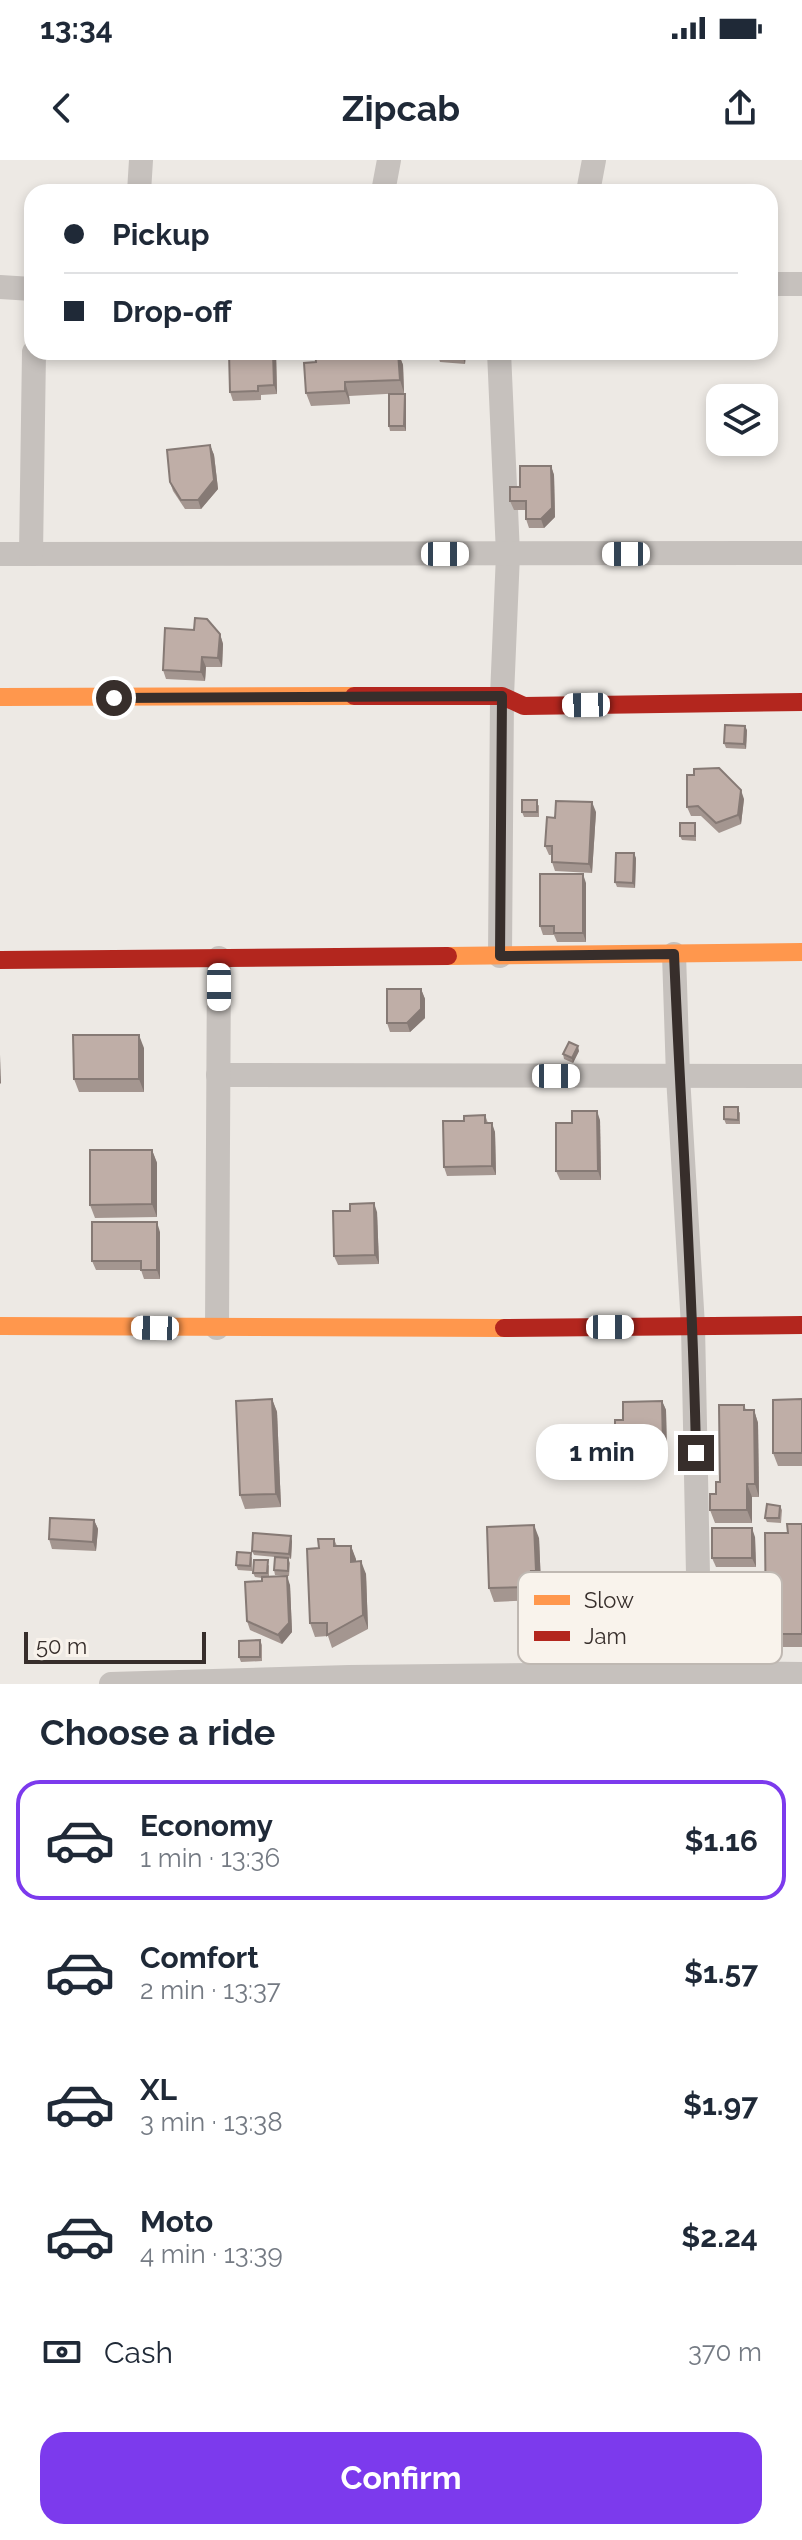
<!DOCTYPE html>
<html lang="en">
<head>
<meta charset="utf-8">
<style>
  :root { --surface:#fff; --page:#f6f6f7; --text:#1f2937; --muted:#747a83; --line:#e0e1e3; --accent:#7c3aed }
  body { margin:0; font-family:Raleway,sans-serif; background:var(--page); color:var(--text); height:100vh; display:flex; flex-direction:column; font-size:30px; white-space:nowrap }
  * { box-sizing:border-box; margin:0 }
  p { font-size:26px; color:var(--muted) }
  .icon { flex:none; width:44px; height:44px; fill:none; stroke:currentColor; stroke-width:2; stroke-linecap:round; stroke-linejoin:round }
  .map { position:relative; height:1524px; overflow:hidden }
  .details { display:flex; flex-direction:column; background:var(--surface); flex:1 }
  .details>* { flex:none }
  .hud { position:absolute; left:24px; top:24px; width:754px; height:176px; border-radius:24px; box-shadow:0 4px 12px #0003; display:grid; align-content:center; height:176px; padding:0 40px; background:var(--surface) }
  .buttons { position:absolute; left:706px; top:224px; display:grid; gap:16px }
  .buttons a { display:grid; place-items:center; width:72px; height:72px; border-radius:16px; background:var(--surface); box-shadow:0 4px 12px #0003; font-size:40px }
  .scale { position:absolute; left:24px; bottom:20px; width:182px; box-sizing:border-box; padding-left:8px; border:4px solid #372e2b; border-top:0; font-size:22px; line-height:28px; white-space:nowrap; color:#372e2b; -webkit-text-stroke:6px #f9f3ec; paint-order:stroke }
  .end { position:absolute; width:36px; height:36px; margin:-18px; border:10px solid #372e2b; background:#fff; box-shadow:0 0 0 4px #fff }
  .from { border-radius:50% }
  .bubble { position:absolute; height:56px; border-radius:24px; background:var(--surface); box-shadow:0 4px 12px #0003; font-size:26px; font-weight:700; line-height:56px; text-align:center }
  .car { position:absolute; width:24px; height:48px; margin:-24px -12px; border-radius:10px; box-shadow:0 0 6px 2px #0007; background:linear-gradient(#fff 24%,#345 0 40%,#fff 0 76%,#345 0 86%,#fff 0) }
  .hud b { display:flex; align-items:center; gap:28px; height:76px; font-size:30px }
  .hud b+b { border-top:2px solid var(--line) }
  .hud i { width:20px; height:20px; background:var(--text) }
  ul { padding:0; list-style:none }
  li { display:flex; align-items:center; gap:24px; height:120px; margin:0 16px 12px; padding:0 24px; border:4px solid transparent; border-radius:24px }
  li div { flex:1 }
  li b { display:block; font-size:30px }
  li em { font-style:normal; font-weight:700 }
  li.active { border-color:var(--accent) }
  li>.icon { width:72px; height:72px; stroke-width:1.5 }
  h2 { padding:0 40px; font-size:36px; line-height:96px }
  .pay { display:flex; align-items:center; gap:20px; height:88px; padding:0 40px; font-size:30px }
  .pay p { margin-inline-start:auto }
  .primary-button { display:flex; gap:16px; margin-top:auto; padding:16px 40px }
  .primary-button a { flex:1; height:92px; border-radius:24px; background:var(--accent); color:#fff; font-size:32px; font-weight:700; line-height:92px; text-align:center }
  .status { display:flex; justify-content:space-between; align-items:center; height:56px; padding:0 40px; background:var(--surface); direction:ltr }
  .status svg { height:22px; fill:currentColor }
  header { display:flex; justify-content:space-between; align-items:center; height:104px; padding:0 40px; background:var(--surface); font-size:36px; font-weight:700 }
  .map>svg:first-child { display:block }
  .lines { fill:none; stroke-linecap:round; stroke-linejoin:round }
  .street { stroke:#c6c1bd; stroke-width:24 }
  .slow { stroke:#ff974d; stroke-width:18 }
  .jam { stroke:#b3261e; stroke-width:18 }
  .wall { fill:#a49690 }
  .shaded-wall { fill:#867a75 }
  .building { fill:#bfaea7; stroke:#867a75; stroke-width:2 }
  .route { stroke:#372e2b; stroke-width:10 }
  .key { fill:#f9f3ec; stroke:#bfb8b2; stroke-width:2 }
  .key-label { font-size:22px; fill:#372e2b }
</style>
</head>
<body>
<div class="status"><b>13:34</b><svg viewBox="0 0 49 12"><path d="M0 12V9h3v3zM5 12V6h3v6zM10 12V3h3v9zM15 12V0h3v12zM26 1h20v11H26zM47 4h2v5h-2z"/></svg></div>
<header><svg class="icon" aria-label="back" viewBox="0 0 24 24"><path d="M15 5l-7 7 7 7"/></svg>Zipcab<svg class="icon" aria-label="share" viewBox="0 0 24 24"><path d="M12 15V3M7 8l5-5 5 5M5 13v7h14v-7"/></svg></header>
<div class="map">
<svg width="802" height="1524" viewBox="0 0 802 1524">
  <rect width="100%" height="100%" fill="#ede9e4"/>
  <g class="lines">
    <g class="street">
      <polyline points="139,32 141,0"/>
      <polyline points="383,32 389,0"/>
      <polyline points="588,32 594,0"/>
      <polyline points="770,124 802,124"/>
      <polyline points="0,127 32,129"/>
      <polyline points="499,192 508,394 502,536 500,796"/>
      <polyline points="0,394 802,393"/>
      <polyline points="31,394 34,192"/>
      <polyline points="674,794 678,916 693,1166 700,1514"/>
      <polyline points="218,915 802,916"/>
      <polyline points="217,1168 219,798"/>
      <polyline points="111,1524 349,1517 714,1513 802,1514"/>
    </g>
    <g class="slow">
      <polyline points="0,537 354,536"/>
      <polyline points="448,796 802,792"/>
      <polyline points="0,1166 504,1168"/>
    </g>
    <g class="jam">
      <polyline points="354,536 502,536 524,546 802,542"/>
      <polyline points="0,800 448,796"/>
      <polyline points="504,1168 802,1165"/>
    </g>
  </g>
  <g class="wall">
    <polygon points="229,192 276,192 277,234 261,235 261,240 233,241 230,232"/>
    <polygon points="398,192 403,205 404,233 349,236 350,244 311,246 306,233"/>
    <polygon points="437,192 466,192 465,204 440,202"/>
    <polygon points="406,239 406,271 390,271 389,266"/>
    <polygon points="210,285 214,295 218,329 201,349 185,349 173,331 170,322"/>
    <polygon points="551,306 554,315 555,357 544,368 529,368 526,359 526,350 514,350 510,341 520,327"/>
    <polygon points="220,474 223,484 222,507 206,507 205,521 166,519 163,510"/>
    <polygon points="747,570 746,589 726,588 724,583"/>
    <polygon points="744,639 741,664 719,673 701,656 691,656 687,647"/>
    <polygon points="539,645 539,657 524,657 522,652"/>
    <polygon points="596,652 592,713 555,711 552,702 552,695 549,695 545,686 555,658"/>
    <polygon points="696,668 696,681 682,680 680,676"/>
    <polygon points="636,698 635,728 617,727 615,722"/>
    <polygon points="586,723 586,782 557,782 554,775 543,775 540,766"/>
    <polygon points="421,829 425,839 425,858 410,872 390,872 387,863"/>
    <polygon points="144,888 144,932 79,932 74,919"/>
    <polygon points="579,891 573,903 564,899 563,894"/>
    <polygon points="740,952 740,964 726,964 724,959"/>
    <polygon points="485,955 488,963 495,972 496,1015 447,1016 444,1007 464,961"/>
    <polygon points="600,960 601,1020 560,1020 556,1011 572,963"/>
    <polygon points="152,990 157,1003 157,1057 95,1058 90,1045"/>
    <polygon points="377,1052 379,1104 338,1105 334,1096"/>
    <polygon points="160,1072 160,1119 144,1119 141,1110 96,1110 92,1101"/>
    <polygon points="272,1239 277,1252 281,1347 245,1349 240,1335"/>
    <polygon points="802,1239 802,1306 778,1306 773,1293"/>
    <polygon points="662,1241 666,1250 667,1296 640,1296 637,1289 618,1289 615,1280 623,1260"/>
    <polygon points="744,1245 746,1250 754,1250 758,1263 759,1337 752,1337 752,1363 715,1363 710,1350 720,1322"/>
    <polygon points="780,1346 782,1350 781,1363 767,1362 765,1358"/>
    <polygon points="94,1360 98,1369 96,1391 52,1389 49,1379"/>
    <polygon points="802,1364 802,1487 771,1487 766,1474 788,1373"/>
    <polygon points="755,1377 756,1407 716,1407 712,1398"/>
    <polygon points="539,1378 541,1425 536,1425 537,1440 494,1442 489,1428"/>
    <polygon points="334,1379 337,1386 351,1386 356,1401 366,1414 368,1469 332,1488 328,1476 315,1477 310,1463"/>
    <polygon points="292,1381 291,1399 288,1398 290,1403 289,1416 275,1415 274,1410 275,1397 254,1395 252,1391"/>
    <polygon points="252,1397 252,1411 238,1410 236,1405"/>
    <polygon points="269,1405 269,1417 290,1425 292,1472 282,1484 250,1470 247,1461 262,1421 262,1418 255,1417 253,1413"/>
    <polygon points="260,1480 262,1485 262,1501 241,1502 239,1497"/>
  </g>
  <g class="shaded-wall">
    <polygon points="273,192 276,192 277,234 274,225"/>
    <polygon points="398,192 403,205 404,233 400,220"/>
    <polygon points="462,192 466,192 465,204 462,195"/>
    <polygon points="345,222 349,236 350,244 345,231"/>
    <polygon points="405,234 406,239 406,271 404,266"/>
    <polygon points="210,285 214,295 218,329 201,349 198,340"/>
    <polygon points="551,306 554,315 555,357 544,368 541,359"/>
    <polygon points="220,474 223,484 222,507 218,498"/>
    <polygon points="202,497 206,507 205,521 201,512"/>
    <polygon points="745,566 747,570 746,589 744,584"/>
    <polygon points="741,630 744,639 741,664 738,655"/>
    <polygon points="592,642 596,652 592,713 589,704"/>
    <polygon points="634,693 636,698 635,728 633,723"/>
    <polygon points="583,714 586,723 586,782 583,773"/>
    <polygon points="421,829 425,839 425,858 410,872 407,863"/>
    <polygon points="139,875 144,888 144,932 139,919"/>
    <polygon points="578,886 579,891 573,903 572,898"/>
    <polygon points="0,895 1,923 0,924"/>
    <polygon points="597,951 600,960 601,1020 598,1011"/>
    <polygon points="492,963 495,972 496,1015 492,1006"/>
    <polygon points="152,990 157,1003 157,1057 152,1044"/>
    <polygon points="374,1043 377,1052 379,1104 375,1095"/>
    <polygon points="157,1062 160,1072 160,1119 157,1110"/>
    <polygon points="272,1239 277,1252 281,1347 276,1334"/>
    <polygon points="662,1241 666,1250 667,1296 663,1287"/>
    <polygon points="754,1250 758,1263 759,1337 755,1324"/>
    <polygon points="747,1324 752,1337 752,1363 747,1350"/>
    <polygon points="94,1360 98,1369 96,1391 93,1382"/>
    <polygon points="534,1365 539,1378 541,1425 536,1411"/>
    <polygon points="752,1368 755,1377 756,1407 752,1398"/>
    <polygon points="291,1376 292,1381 291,1399 289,1394"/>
    <polygon points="351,1386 356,1399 356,1415 351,1402"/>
    <polygon points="361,1401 366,1414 368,1469 363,1455"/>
    <polygon points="531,1411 536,1425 537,1440 532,1427"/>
    <polygon points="287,1416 290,1425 292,1472 282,1484 278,1475"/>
  </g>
  <g class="building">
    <polygon points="229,192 273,192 274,225 258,226 258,231 230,232"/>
    <polygon points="315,192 398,192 400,220 345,222 345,231 306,233 304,203 316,202"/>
    <polygon points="437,192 462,192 462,195 437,193"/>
    <polygon points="389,234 405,234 404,266 389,266"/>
    <polygon points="210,285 214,320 198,340 181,340 170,322 167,290"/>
    <polygon points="520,306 551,306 552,348 541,359 526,359 526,341 510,341 510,327 520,327"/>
    <polygon points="195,458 207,459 220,474 218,498 202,497 201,512 163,510 165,468 194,470"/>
    <polygon points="725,565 745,566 744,584 724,583"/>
    <polygon points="719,608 741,630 738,655 716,663 698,646 687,647 687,615 694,615 694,609"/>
    <rect x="522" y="640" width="15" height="12"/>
    <polygon points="556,641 592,642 589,704 552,702 552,686 545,686 547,657 555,658"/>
    <rect x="680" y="663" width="15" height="13"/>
    <polygon points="616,693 634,693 633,723 615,722"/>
    <polygon points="540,714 583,714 583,773 554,773 554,766 540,766"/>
    <polygon points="387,829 421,829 421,849 407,863 387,863"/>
    <polygon points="73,875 139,875 139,919 74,919"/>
    <polygon points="569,882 578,886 572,898 563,894"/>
    <polygon points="724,947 738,947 738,960 724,959"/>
    <polygon points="572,951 597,951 598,1011 556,1011 556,963 572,963"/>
    <polygon points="485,955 485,963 492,963 492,1006 444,1007 443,961 464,961 464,956"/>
    <polygon points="90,990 152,990 152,1044 90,1045"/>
    <polygon points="374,1043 375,1095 334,1096 333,1051 350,1051 350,1044"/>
    <polygon points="92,1062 157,1062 157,1110 141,1110 141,1101 92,1101"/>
    <polygon points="272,1239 276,1334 240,1335 236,1241"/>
    <polygon points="802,1239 802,1293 773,1293 773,1240"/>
    <polygon points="662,1241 663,1287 637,1287 636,1280 615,1280 615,1260 623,1260 623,1242"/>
    <polygon points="719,1245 744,1245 744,1250 754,1250 755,1324 747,1324 747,1350 710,1350 710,1334 716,1334 716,1322 720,1322"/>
    <polygon points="767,1344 780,1346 779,1358 765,1358"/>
    <polygon points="50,1358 94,1360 93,1382 49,1379"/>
    <polygon points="787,1364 802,1364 802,1474 766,1474 765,1373 788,1373"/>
    <polygon points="534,1365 536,1411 531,1411 532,1427 489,1428 487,1367"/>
    <rect x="712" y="1368" width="40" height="30"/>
    <polygon points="253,1373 291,1376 289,1394 252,1391"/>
    <polygon points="318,1379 334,1379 334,1386 351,1386 351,1402 361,1401 363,1455 327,1475 327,1463 310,1463 307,1389 319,1388"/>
    <polygon points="237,1392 251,1393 250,1406 236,1405"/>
    <polygon points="275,1397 288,1398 288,1411 274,1410"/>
    <polygon points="254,1400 268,1400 267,1413 253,1413"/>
    <polygon points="287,1416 289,1463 278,1475 247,1461 245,1422 262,1421 262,1417"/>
    <polygon points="260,1480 260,1497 239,1497 239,1481"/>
  </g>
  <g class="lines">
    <path class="route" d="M114 538 502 536 500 796 674 794C681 960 693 1126 696 1293"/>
  </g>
  <rect x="518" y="1412" width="264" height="92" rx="12" class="key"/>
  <rect x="534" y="1435" width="36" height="10" fill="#ff974d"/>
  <rect x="534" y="1471" width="36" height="10" fill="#b3261e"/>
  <g class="key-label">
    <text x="584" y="1448">Slow</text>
    <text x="584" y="1484">Jam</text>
  </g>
</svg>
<div class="buttons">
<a><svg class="icon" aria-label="layers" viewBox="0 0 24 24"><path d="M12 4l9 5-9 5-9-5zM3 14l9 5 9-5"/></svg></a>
</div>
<div class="scale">50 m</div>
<i class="end from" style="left:114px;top:538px"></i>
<i class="end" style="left:696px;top:1293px"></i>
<div class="bubble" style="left:536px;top:1264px;width:132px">1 min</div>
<i class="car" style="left:445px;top:394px;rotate:90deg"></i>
<i class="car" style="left:626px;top:394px;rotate:270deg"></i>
<i class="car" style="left:586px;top:545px;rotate:269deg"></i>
<i class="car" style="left:219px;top:827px;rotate:180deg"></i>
<i class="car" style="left:556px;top:916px;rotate:90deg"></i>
<i class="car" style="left:610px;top:1167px;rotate:90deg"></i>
<i class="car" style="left:155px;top:1168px;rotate:271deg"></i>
<div class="hud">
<b><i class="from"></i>Pickup</b>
<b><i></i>Drop-off</b>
</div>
</div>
<section class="details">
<h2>Choose a ride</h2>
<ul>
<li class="active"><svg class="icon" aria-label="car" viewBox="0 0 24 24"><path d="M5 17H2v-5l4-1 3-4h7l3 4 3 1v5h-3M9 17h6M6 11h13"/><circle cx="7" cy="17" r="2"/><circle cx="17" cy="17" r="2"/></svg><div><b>Economy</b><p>1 min · 13:36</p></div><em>$1.16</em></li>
<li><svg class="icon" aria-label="car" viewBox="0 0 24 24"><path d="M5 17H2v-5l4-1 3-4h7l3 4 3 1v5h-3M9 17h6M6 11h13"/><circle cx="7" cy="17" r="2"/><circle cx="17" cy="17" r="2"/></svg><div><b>Comfort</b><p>2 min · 13:37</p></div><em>$1.57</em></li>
<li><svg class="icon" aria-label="car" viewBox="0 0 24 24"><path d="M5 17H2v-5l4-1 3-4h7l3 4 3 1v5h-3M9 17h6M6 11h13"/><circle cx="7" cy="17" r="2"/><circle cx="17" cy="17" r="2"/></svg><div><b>XL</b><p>3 min · 13:38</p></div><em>$1.97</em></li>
<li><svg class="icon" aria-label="car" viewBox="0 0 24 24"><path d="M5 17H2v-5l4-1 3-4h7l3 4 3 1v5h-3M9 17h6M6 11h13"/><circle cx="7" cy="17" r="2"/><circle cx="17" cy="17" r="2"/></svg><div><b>Moto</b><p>4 min · 13:39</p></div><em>$2.24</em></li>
</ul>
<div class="pay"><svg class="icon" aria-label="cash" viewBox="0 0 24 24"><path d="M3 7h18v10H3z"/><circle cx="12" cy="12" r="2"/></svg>Cash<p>370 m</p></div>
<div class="primary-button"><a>Confirm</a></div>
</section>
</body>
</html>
